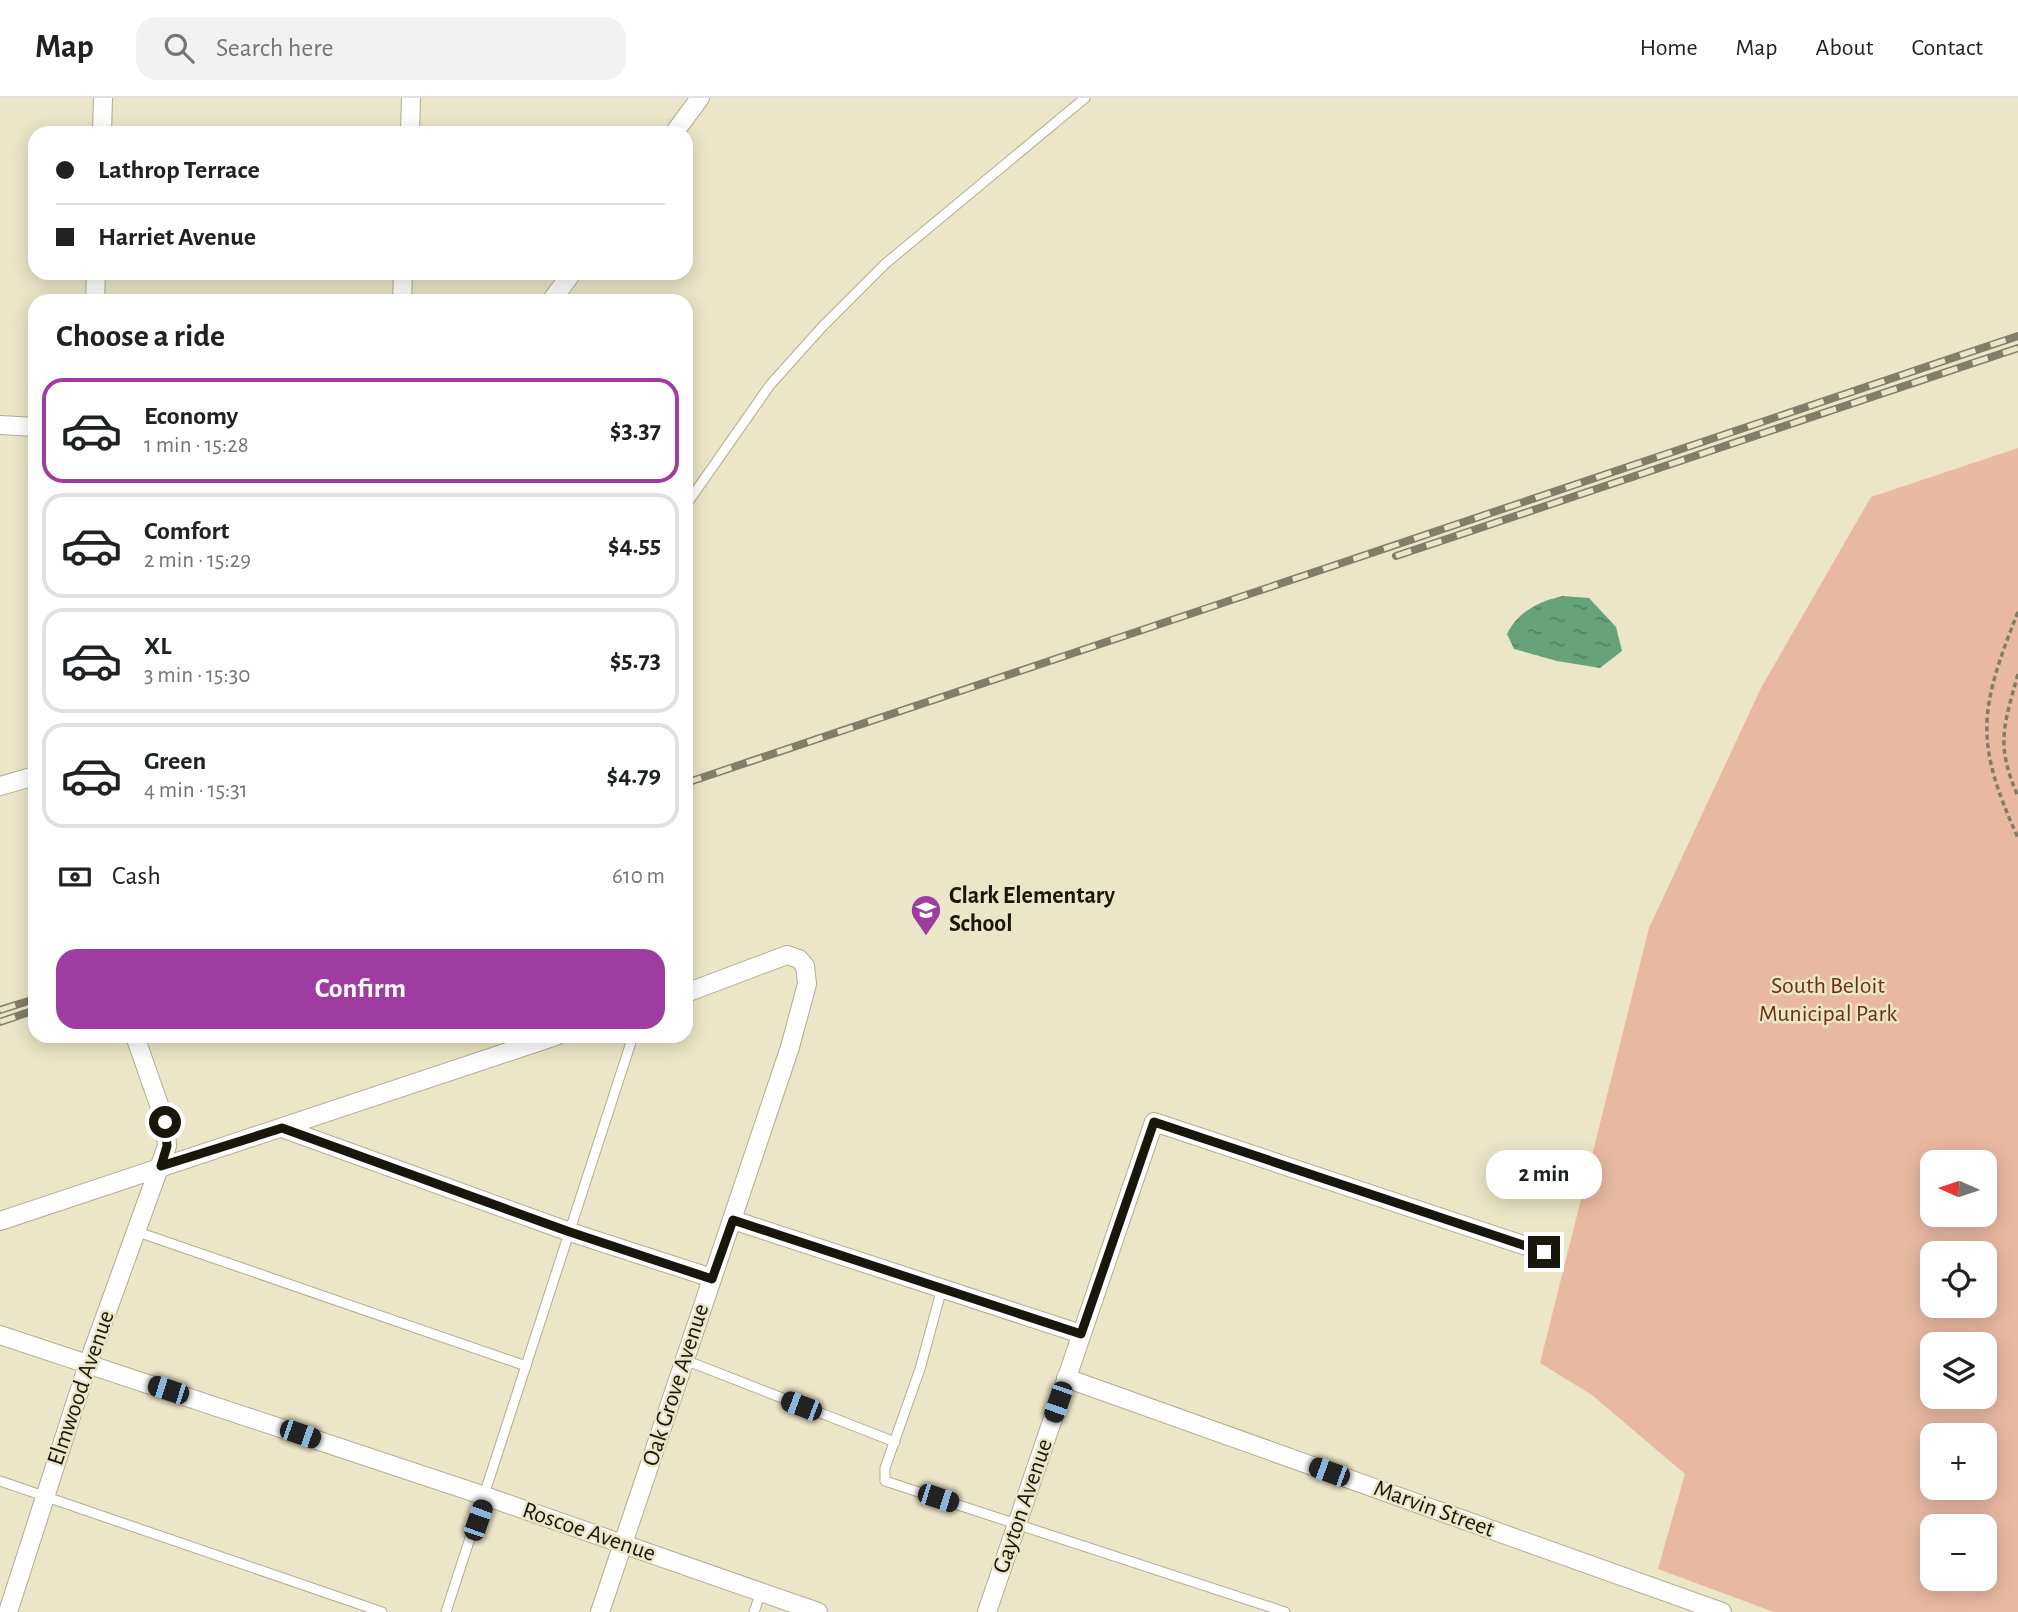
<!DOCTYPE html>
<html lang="en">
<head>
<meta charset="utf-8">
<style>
  :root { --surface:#fff; --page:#f2f2f2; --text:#202124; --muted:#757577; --line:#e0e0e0; --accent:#9f3ca2 }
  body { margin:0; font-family:"Alegreya Sans",sans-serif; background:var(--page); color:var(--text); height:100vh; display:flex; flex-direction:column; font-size:26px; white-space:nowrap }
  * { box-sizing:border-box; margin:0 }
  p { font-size:23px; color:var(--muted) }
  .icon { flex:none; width:38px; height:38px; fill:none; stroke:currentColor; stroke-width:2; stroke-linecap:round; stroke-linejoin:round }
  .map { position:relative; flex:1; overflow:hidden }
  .panel { position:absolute; left:28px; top:196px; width:665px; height:749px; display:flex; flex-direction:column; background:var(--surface); border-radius:21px; box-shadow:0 4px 18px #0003 }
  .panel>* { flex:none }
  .top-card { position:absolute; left:28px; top:28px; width:665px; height:154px; border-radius:21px; box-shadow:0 4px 18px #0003; display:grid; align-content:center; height:154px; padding:0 28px; background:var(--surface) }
  .needle { width:46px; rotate:273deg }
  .controls { position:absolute; left:1920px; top:1052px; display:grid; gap:14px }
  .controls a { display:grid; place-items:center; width:77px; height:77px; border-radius:14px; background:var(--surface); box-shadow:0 4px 18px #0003; font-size:35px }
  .end { position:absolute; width:32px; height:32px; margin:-16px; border:9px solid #19170c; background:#fff; box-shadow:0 0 0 4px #fff }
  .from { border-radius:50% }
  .bubble { position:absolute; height:49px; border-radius:21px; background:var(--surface); box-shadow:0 4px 18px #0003; font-size:23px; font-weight:600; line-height:49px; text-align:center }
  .car { position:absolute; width:21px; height:42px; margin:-21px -10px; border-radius:9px; box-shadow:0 0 5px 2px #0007; background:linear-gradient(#222 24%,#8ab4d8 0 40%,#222 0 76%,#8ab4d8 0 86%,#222 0) }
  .top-card b { display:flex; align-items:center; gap:24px; height:66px; font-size:26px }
  .top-card b+b { border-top:2px solid var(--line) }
  .top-card i { width:18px; height:18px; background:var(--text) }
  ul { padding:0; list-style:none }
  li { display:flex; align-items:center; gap:21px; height:105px; margin:0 14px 10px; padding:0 14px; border:4px solid var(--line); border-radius:21px }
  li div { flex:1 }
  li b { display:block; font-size:26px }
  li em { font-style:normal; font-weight:600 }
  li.current { border-color:var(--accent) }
  li>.icon { width:63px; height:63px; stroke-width:1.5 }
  h2 { padding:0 28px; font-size:32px; line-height:84px }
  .pay { display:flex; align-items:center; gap:18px; height:77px; padding:0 28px; font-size:26px }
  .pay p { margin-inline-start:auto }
  .button { display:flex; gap:14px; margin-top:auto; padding:14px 28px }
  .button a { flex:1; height:80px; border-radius:21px; background:var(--accent); color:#fff; font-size:28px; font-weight:600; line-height:80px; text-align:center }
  header { display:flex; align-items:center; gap:42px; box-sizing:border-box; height:98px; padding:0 35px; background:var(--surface); border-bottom:2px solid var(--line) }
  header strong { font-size:33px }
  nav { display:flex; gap:38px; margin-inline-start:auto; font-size:24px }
  .search { width:490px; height:63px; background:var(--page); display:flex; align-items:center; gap:18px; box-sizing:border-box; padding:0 24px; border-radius:21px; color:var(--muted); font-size:26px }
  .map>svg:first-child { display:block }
  .green { fill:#e9b8a2; fill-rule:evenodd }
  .water { fill:url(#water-ripples) }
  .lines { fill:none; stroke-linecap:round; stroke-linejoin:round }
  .lane-casing { stroke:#b2ad90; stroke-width:11 }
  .street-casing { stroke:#b2ad90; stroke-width:20 }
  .path { stroke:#7f7c67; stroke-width:3.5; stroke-dasharray:5 3.5; stroke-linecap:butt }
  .lane { stroke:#fff; stroke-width:9 }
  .street { stroke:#fff; stroke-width:18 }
  .rail-casing { stroke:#807d68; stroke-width:8 }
  .rail { stroke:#ebe6c7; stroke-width:5; stroke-dasharray:16; stroke-linecap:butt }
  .route { stroke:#19170c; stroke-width:9 }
  .labels { text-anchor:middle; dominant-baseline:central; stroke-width:5; stroke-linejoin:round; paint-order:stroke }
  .poi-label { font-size:24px; font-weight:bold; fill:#19170c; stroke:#ebe6c7; text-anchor:start }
  .park-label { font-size:24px; fill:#6c310f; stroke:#ebe6c7 }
  .street-label { font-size:24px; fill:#19170c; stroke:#ebe6c7 }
</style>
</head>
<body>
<header>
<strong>Map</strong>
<div class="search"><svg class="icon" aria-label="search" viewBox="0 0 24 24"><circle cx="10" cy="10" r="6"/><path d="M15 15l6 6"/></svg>Search here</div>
<nav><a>Home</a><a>Map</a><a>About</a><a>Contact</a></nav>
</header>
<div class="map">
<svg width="2018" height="1514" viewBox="0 0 2018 1514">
  <defs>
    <pattern id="water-ripples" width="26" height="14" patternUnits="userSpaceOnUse" patternTransform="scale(1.75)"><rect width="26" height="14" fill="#67a379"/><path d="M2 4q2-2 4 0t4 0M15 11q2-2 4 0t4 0" fill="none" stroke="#548462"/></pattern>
  </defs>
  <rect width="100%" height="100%" fill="#ebe6c7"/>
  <path class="green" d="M2018 350V1514H1774L1658 1471 1685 1376 1592 1297 1540 1265 1649 830 1761 590 1871 399ZM1984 1064V1116H1932V1064ZM1984 1155V1208H1932V1155ZM1984 1246V1298H1932V1246ZM1984 1337V1390H1932V1337ZM1932 1428H1984V1480H1932Z"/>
  <path class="water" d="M1563 498 1589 500 1616 529 1622 553 1600 570 1557 563 1514 551 1507 536C1518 513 1540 503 1563 498Z"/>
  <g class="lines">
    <g class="lane-casing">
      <g id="lane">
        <polyline points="686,407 770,287 823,228 885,166 1085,0"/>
        <polyline points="135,1133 526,1268"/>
        <polyline points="942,1190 920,1271 885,1370 885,1383 1285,1514"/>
        <polyline points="685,1262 895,1344"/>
        <polyline points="0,1383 382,1514"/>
        <polyline points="446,1514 633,938"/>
        <polyline points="754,1514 761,1494"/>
      </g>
    </g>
    <g class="street-casing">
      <g id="street">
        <polyline points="102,35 103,0"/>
        <polyline points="410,35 411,0"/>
        <polyline points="674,35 700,0"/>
        <polyline points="95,203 96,175"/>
        <polyline points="402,203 403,175"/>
        <polyline points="551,203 572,175"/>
        <polyline points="0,327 35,329"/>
        <polyline points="0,688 35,678"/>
        <polyline points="282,1030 567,1133 712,1180"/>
        <polyline points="733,1122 1081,1236"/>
        <polyline points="0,1123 556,938"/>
        <polyline points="0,1237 485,1398 818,1514"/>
        <polyline points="1066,1280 1722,1514"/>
        <polyline points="8,1514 88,1266 167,1048 165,1024 135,938"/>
        <polyline points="600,1514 790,949 807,886 805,868 799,861 787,857 686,895"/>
        <polyline points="987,1514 1154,1024 1544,1154"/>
      </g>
    </g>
    <g class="path">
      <path d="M2018 514C1979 612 1974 643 2018 740"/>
      <path d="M2018 576C2004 627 1995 647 2018 698"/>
    </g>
    <use href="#lane" class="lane"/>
    <use href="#street" class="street"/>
    <g class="rail-casing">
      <g id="rail">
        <polyline points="1396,458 2018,250"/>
        <polyline points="686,685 2018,238"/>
        <polyline points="0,912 35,901"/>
        <polyline points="0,924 35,912"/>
      </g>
    </g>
    <use href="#rail" class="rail"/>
  </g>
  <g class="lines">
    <polyline class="route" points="165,1024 167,1048 161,1068 282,1030 567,1133 712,1181 733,1122 1081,1236 1154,1024 1544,1154"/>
  </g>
  <defs>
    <g id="school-pin" transform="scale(1.575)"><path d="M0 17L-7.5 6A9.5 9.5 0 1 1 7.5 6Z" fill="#9f3ca2" stroke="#ebe6c7"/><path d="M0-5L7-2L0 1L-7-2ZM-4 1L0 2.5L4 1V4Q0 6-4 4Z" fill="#fff"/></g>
  </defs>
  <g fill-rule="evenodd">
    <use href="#school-pin" x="926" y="812"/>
  </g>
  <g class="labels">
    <g class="poi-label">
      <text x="949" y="798">Clark Elementary<tspan x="949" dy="28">School</tspan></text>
    </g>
    <g class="park-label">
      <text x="1828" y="888">South Beloit<tspan x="1828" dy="28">Municipal Park</tspan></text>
    </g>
    <g class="street-label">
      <text transform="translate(676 1287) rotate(-72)">Oak Grove Avenue</text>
      <text transform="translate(81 1290) rotate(-71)">Elmwood Avenue</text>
      <text transform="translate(1023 1408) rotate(-71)">Gayton Avenue</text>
      <text transform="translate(1434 1411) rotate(20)">Marvin Street</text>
      <text transform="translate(589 1434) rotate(19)">Roscoe Avenue</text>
    </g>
  </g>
</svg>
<div class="controls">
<a><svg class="needle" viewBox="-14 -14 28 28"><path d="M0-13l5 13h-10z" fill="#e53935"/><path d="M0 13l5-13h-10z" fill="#757577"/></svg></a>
<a><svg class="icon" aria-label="locate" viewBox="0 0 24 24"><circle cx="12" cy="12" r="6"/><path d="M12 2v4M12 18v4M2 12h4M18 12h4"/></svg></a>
<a><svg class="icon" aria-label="layers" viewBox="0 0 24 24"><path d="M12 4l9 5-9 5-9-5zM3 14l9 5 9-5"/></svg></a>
<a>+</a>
<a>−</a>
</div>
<i class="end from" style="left:165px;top:1024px"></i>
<i class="end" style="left:1544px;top:1154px"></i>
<div class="bubble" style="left:1486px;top:1052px;width:116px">2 min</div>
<i class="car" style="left:168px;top:1292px;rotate:288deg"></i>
<i class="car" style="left:1058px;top:1304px;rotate:199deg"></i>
<i class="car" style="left:801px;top:1308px;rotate:291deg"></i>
<i class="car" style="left:300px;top:1336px;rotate:109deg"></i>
<i class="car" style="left:1329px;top:1374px;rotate:290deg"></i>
<i class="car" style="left:938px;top:1400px;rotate:108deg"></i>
<i class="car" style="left:478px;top:1422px;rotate:19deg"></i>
<div class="top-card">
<b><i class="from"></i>Lathrop Terrace</b>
<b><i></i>Harriet Avenue</b>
</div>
<section class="panel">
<h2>Choose a ride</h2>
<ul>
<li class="current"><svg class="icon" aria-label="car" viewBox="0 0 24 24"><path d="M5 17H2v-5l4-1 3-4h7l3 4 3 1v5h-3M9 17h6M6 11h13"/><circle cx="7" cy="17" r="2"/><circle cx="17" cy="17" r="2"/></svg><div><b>Economy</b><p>1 min · 15:28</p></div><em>$3.37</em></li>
<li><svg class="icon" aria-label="car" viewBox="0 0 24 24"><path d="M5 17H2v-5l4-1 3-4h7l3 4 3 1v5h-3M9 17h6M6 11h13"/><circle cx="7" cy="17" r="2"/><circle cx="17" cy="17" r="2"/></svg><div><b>Comfort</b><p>2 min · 15:29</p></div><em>$4.55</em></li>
<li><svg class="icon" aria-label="car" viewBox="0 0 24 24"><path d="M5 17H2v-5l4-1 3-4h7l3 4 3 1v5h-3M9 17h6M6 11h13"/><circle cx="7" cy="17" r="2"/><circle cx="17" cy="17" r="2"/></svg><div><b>XL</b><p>3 min · 15:30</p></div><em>$5.73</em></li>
<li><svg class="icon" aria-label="car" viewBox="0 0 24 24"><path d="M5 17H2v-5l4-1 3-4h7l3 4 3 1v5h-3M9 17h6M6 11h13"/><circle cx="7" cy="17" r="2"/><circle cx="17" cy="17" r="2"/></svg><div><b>Green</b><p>4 min · 15:31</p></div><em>$4.79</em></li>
</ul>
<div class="pay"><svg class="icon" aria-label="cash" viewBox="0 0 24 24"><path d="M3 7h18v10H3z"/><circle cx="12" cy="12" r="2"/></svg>Cash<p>610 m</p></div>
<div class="button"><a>Confirm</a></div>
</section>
</div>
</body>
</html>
